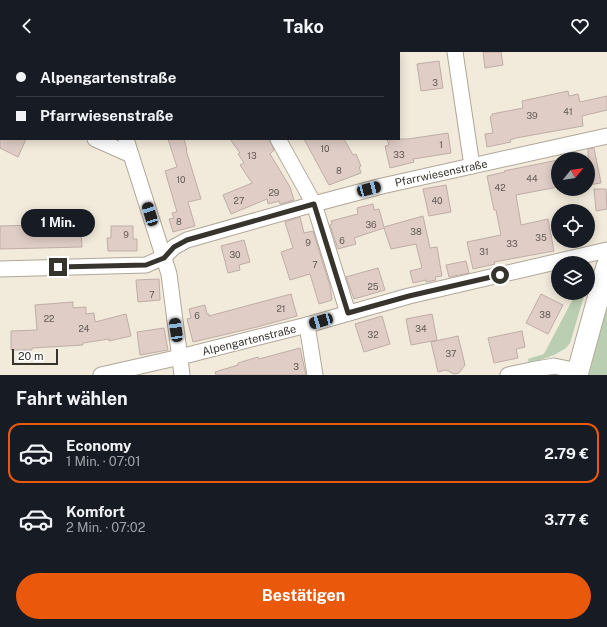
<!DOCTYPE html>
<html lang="de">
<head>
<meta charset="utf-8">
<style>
  :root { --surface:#171b24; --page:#242831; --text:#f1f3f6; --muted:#9ea1a6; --line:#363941; --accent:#ea580c }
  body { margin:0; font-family:"Public Sans",sans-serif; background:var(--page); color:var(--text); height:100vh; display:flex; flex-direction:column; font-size:15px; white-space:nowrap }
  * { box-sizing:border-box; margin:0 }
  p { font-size:13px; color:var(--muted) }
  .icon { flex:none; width:22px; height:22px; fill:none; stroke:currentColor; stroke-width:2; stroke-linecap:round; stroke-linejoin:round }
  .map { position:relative; height:323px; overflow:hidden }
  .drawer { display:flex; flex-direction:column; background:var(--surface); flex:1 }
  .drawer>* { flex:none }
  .hud { position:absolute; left:0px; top:0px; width:400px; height:88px; box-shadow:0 2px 10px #0003; display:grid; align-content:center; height:88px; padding:0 16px; background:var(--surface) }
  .needle { width:26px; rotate:60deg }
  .buttons { position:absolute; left:551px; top:100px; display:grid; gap:8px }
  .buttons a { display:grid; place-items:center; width:44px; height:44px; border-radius:50%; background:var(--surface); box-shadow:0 2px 10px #0003; font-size:20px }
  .scale { position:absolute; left:12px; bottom:10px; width:46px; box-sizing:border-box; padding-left:4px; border:2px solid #37342e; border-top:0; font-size:11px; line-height:14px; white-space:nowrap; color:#37342e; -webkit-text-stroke:3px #fff; paint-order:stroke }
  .end { position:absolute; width:18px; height:18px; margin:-9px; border:5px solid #37342e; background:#fff; box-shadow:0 0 0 2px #fff }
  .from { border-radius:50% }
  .bubble { position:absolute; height:28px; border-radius:14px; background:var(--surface); box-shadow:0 2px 10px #0003; font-size:13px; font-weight:700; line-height:28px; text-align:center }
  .car { position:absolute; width:12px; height:24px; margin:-12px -6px; border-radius:5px; box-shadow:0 0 3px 1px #0007; background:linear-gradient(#222 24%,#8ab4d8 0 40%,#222 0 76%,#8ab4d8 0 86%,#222 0) }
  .hud b { display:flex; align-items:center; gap:14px; height:38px; font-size:15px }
  .hud b+b { border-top:1px solid var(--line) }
  .hud i { width:10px; height:10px; background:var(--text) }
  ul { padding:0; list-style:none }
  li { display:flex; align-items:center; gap:12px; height:60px; margin:0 8px 6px; padding:0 8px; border:2px solid transparent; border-radius:12px }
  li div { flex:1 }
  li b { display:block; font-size:15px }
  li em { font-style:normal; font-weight:700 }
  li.on { border-color:var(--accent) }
  li>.icon { width:36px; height:36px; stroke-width:1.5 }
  h2 { padding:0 16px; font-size:18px; line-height:48px }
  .primary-button { display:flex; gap:8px; margin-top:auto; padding:8px 16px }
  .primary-button a { flex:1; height:46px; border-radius:24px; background:var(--accent); color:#fff; font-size:16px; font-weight:700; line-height:46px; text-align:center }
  header { display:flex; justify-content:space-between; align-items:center; height:52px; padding:0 16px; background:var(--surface); font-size:18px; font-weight:700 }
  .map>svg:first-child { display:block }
  .green { fill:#baceb1 }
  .building { fill:#dfcdc6; stroke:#bfada7 }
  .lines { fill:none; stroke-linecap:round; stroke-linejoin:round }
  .street-casing { stroke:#afa798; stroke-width:17 }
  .secondary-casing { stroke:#afa798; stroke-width:23 }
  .street { stroke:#fff; stroke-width:15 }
  .secondary { stroke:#fff; stroke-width:21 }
  .route { stroke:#37342e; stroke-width:5 }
  .labels { text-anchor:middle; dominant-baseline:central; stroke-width:3; stroke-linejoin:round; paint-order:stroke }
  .number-label { font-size:9px; fill:#615a54 }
  .street-label { font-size:11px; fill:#37342e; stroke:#fff }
</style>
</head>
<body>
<header><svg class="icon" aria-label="back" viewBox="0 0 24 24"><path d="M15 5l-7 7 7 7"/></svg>Tako<svg class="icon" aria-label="heart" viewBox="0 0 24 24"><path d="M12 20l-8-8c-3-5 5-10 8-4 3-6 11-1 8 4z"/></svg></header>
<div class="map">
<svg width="607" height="323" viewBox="0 0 607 323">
  <rect width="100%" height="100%" fill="#f2eadb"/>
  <g class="green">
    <polygon points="576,241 585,241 570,291 566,296 554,303 529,312 528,307 544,302"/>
    <polygon points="607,255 607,323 589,323"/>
  </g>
  <g class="building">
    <polygon points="483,0 501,0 503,13 485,16"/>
    <polygon points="439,9 443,36 421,39 417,12"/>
    <polygon points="568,39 569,44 578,42 580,50 607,44 607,58 582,64 583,74 516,86 510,88 511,90 487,95 485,82 493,81 490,65 492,64 492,62 523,56 522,49"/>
    <polygon points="448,81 451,101 413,107 414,110 390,116 385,94 389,93 387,87 408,87"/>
    <polygon points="0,87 26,87 18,105 0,96"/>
    <polygon points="168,87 184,87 187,98 186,98 201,147 188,150 195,174 173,180 169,167 174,166 172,161 177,160 165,119 177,115"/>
    <polygon points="230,87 269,87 274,98 270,102 290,135 294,148 280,152 279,149 268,152 267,147 231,162 223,143 252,131 240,113 244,111 238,102 240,101"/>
    <polygon points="304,87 344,87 353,103 356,102 361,114 359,115 361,121 329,133"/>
    <polygon points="594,96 601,131 588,133 588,97"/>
    <polygon points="558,108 558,135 516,143 521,173 548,167 554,199 494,210 495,212 473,217 467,190 501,183 496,158 494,158 487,124 505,120 504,119"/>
    <polygon points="446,133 451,160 429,164 423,137"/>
    <polygon points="594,137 606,137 607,157 596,159"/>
    <polygon points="373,152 374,158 379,157 384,175 423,164 430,196 437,195 442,224 435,225 436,228 426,230 426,228 413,231 410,219 422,216 416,192 391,197 384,176 354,186 356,192 338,197 330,173 332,172 331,169 358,162 357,156"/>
    <polygon points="300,165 304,181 313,179 330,234 332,248 319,252 310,222 290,228 281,200 293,196 285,170"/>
    <polygon points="76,172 76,180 81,180 82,195 0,197 0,174"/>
    <polygon points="111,174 133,174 133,187 137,187 137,199 108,199 107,186 111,186"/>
    <polygon points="244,188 250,210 239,213 240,218 228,221 221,194"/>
    <polygon points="466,209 469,221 449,225 446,213"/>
    <polygon points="378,216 385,238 354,247 346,225"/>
    <polygon points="159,227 160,248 138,250 136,228"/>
    <polygon points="291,242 297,264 257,275 193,290 187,267 191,266 189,257 205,253 207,262 209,262 209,264"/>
    <polygon points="541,242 563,253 548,282 526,271"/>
    <polygon points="73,250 73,256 86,255 86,262 94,261 95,270 126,262 131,284 109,289 109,287 83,291 83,293 32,296 32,298 11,298 11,279 37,278 35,253"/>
    <polygon points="432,262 437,288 411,293 406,267"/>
    <polygon points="382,264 390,292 364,300 355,272"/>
    <polygon points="164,276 168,298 140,303 137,280"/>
    <polygon points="522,279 525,295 516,297 518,306 494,311 488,286"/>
    <polygon points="458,284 465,313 459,321 454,322 446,318 438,320 431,290"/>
    <polygon points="300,296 306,323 216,323 215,320 238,313 238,311 258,305 259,307"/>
  </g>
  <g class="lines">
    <g class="street-casing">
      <g id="street">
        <polyline points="99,0 100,1"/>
        <polyline points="230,0 231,1"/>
        <polyline points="455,0 472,114"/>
        <polyline points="0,43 1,44"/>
        <polyline points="95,87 131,103"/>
        <polyline points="126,87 169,222 182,323"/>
        <polyline points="278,87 314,152 348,261"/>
        <polyline points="0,217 146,213 164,205 174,195 187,188 314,152 382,134 607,84"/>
        <polyline points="307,273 315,323"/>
        <polyline points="101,323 180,305 307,273 409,244 607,198"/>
        <polyline points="508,323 531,318 554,314 578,319"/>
      </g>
    </g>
    <g class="secondary-casing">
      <polyline id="secondary" points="577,323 607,214"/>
    </g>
    <use href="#street" class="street"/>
    <use href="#secondary" class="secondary"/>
  </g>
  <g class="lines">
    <polyline class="route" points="58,215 146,213 164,206 174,195 187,188 314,152 348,261 409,244 500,223"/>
  </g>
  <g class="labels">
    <g class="number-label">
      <text x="435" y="30">3</text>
      <text x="568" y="59">41</text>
      <text x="532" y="63">39</text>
      <text x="441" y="92">1</text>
      <text x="325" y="96">10</text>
      <text x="399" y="102">33</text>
      <text x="252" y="103">13</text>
      <text x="339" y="118">8</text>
      <text x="532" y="126">44</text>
      <text x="181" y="127">10</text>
      <text x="500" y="135">42</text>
      <text x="274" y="140">29</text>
      <text x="239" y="148">27</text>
      <text x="437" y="148">40</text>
      <text x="179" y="169">8</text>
      <text x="371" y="172">36</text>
      <text x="416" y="179">38</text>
      <text x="126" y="182">9</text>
      <text x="541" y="185">35</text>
      <text x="342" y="188">6</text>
      <text x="308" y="190">9</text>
      <text x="512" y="191">33</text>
      <text x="484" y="199">31</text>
      <text x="235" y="202">30</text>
      <text x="315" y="212">7</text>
      <text x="373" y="234">25</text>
      <text x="152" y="242">7</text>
      <text x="281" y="256">21</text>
      <text x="545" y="262">38</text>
      <text x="197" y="263">6</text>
      <text x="49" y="266">22</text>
      <text x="84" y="276">24</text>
      <text x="421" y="276">34</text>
      <text x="373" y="282">32</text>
      <text x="451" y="301">37</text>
      <text x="296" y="314">3</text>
    </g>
    <g class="street-label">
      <text transform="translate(441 121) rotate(-12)">Pfarrwiesenstraße</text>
      <text transform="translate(249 288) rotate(-14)">Alpengartenstraße</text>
    </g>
  </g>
</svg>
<div class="buttons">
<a><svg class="needle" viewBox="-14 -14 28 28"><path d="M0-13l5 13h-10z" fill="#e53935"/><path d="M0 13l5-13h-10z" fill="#9ea1a6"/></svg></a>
<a><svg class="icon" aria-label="locate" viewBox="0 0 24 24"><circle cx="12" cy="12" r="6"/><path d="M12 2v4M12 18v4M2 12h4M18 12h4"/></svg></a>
<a><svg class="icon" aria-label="layers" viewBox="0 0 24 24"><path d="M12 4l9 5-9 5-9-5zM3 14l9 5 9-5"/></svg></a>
</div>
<div class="scale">20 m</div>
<i class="end from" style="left:500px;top:223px"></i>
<i class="end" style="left:58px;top:215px"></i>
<div class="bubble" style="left:21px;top:157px;width:74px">1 Min.</div>
<i class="car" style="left:369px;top:137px;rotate:75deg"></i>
<i class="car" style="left:150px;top:162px;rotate:343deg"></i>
<i class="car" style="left:321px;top:269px;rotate:254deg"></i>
<i class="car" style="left:176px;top:278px;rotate:352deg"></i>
<div class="hud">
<b><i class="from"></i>Alpengartenstraße</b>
<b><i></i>Pfarrwiesenstraße</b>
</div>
</div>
<section class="drawer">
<h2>Fahrt wählen</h2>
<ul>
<li class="on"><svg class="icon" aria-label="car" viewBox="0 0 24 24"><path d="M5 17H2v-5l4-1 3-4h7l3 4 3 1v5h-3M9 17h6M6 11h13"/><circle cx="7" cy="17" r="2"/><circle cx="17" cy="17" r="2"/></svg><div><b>Economy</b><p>1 Min. · 07:01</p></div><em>2.79 €</em></li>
<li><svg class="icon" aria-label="car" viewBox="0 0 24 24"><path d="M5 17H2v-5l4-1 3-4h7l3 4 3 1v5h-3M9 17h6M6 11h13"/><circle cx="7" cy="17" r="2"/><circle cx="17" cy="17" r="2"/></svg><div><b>Komfort</b><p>2 Min. · 07:02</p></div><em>3.77 €</em></li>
</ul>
<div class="primary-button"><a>Bestätigen</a></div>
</section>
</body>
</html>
